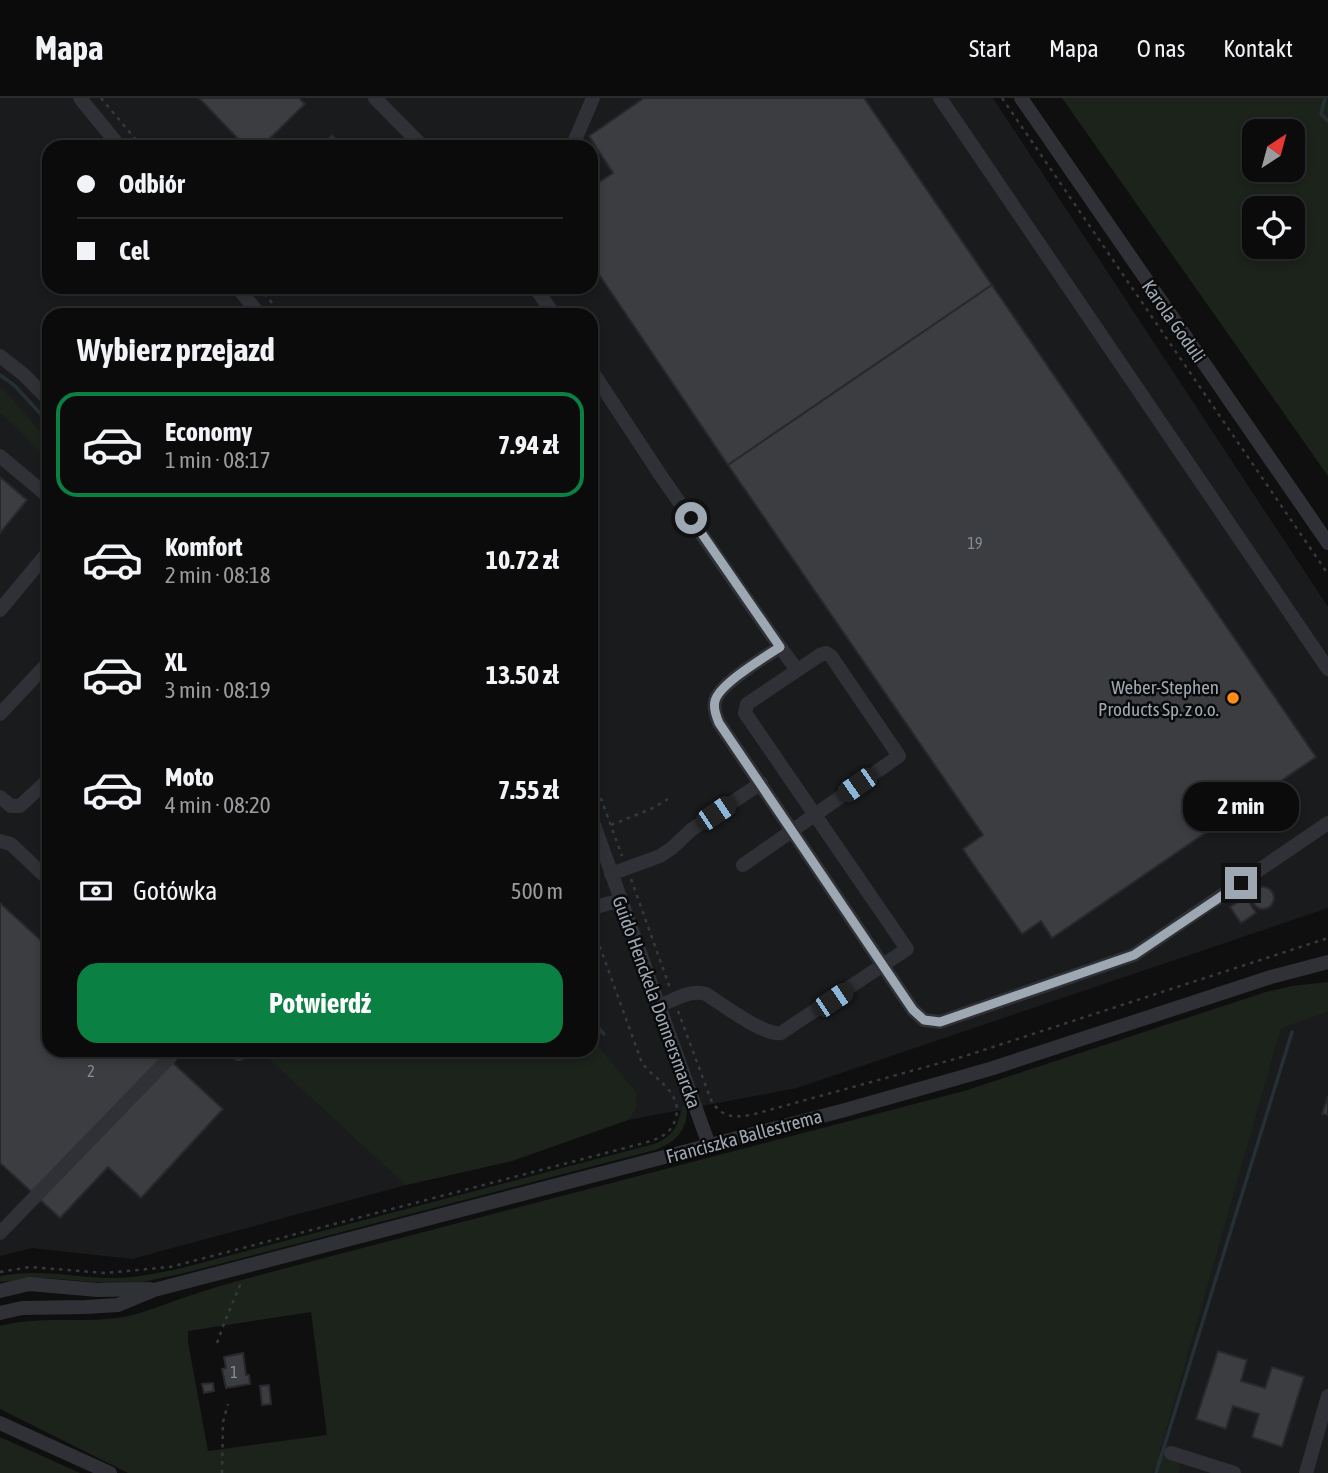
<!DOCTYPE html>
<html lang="pl">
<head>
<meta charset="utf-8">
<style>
  :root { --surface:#0b0b0c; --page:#141415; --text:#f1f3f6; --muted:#9a9b9d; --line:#2b2b2d; --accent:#0b8043 }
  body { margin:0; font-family:"Asap Condensed",sans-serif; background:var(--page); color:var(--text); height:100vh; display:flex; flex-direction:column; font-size:26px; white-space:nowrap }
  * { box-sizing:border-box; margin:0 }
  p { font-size:23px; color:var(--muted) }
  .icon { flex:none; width:38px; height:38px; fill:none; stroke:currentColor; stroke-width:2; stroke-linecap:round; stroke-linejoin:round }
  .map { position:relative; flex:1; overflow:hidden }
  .sheet { position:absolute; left:42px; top:210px; width:556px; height:749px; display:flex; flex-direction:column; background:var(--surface); border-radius:21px; box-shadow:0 4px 10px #0003,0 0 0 2px var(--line) }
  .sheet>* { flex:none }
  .hud { position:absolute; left:42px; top:42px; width:556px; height:154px; border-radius:21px; box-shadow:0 4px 10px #0003,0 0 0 2px var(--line); display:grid; align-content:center; height:154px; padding:0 35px; background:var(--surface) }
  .needle { width:46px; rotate:36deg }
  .buttons { position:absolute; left:1242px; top:21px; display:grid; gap:14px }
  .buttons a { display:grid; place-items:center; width:63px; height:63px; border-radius:14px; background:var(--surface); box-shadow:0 4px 10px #0003,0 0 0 2px var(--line); font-size:35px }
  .end { position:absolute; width:32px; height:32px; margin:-16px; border:9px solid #9ea8b3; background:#111; box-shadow:0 0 0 4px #111 }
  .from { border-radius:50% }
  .bubble { position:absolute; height:49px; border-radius:21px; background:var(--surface); box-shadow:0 4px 10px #0003,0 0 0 2px var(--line); font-size:23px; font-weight:700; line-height:49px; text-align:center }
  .car { position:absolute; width:21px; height:42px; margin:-21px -10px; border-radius:9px; box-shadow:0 0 5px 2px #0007; background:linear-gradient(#222 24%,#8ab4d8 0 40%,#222 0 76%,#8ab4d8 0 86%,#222 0) }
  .hud b { display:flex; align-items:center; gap:24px; height:66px; font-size:26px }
  .hud b+b { border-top:2px solid var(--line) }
  .hud i { width:18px; height:18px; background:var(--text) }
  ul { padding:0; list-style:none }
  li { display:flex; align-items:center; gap:21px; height:105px; margin:0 14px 10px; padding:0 21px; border:4px solid transparent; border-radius:21px }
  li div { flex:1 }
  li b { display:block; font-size:26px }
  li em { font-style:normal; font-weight:700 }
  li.current { border-color:var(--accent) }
  li>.icon { width:63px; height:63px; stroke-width:1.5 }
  h2 { padding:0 35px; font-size:32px; line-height:84px }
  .pay { display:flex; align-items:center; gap:18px; height:77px; padding:0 35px; font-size:26px }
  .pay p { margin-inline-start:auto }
  .primary-button { display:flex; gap:14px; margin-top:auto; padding:14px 35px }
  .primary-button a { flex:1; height:80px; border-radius:21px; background:var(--accent); color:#fff; font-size:28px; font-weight:700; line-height:80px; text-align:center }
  header { display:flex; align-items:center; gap:42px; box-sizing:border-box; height:98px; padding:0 35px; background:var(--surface); border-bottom:2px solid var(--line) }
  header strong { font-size:33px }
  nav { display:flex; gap:38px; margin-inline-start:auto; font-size:24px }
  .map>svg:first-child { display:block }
  .built { fill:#1a1b1d; fill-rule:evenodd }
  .green { fill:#1b231b; fill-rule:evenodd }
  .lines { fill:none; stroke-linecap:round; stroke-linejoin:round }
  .stream { stroke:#253035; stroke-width:3.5 }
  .building { fill:#3b3d41; stroke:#29292d; stroke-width:2 }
  .path { stroke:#35393d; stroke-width:2.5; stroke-dasharray:3.5 5; stroke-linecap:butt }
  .minor { stroke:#2f3136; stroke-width:14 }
  .route { stroke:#9ea8b3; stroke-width:9 }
  .poi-dot { fill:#ff8c18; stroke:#0a0a0b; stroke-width:2.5 }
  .labels { text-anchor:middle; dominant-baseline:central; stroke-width:5; stroke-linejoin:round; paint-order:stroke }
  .number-label { font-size:16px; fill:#858d96 }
  .street-label { font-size:19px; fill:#9ea8b3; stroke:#0a0a0b }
  .poi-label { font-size:19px; fill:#9ea8b3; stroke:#0a0a0b; text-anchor:end }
</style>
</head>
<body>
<header>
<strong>Mapa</strong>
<nav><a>Start</a><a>Mapa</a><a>O nas</a><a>Kontakt</a></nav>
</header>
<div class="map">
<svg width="1328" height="1375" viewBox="0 0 1328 1375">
  <rect width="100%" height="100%" fill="#0f0f10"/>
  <g class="built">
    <path d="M0 0H993L1328 509V810L797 990 628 1022 511 1063 406 1087 132 1161 32 1150 0 1158ZM49 49H592V189H49ZM49 217H592V952H49Z"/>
    <polygon points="1328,914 1328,1375 1153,1375 1281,929"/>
  </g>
  <g class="green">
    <path d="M1062 0H1328V378ZM1255 33H1293V72H1255ZM1255 110H1293V149H1255Z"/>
    <polygon points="0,290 6,294 49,344 49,363 18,331 0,315"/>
    <path d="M1328 884V914L1281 930 1159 1357 1178 1364 1180 1369 1179 1375H1158L1159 1372 1155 1371 1153 1375H128L0 1311V1228C41 1217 83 1226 124 1219 149 1214 171 1203 195 1196 231 1184 268 1175 305 1165L964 993 1266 894 1292 888ZM311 1214 327 1337 208 1353 188 1244V1233Z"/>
    <polygon points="592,941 636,994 636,1011 628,1022 512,1063 406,1087 259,952 592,952"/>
    <path d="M687 1007C688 1032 677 1044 655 1052L185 1175 138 1185H105L47 1180 0 1184V1178C38 1170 76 1180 114 1180 135 1180 157 1175 178 1171L654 1046C674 1038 678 1028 682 1008Z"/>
    <polygon points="0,1339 80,1375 0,1375"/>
  </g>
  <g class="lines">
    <g class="stream">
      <polyline points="1325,0 1321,16 1328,23"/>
      <polyline points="0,277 14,287 49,325"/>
      <polyline points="592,923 604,936"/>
      <polyline points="1156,1375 1292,934"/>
    </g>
  </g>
  <g class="building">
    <polygon points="199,0 299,0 305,6 261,49 246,49"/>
    <polygon points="644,0 864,0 992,187 728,367 592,166 592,89 613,75 589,38"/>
    <polygon points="332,37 343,49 320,49"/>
    <polygon points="992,187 1316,659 1052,840 1041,823 1022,836 973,766 963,751 983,737 728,367"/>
    <polygon points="0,379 27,402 0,435"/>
    <circle cx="1263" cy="800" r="11"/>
    <polygon points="1246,799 1256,815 1241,825 1230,809"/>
    <polygon points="0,805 49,850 49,952 159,952 223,1011 141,1100 108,1069 60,1120 0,1065"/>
    <polygon points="1328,998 1328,1017 1322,1016"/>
    <polygon points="1218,1253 1247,1262 1241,1283 1265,1290 1272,1269 1304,1279 1282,1349 1252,1339 1259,1316 1233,1308 1226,1331 1196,1321"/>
    <polygon points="243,1255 246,1277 249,1277 250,1286 226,1290 222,1271 226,1270 224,1259"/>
    <polygon points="213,1285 214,1293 204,1295 202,1286"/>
    <polygon points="269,1287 271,1306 262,1307 260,1288"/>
  </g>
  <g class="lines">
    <g class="path">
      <polyline points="101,0 142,49"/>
      <polyline points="1002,0 1328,476"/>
      <polyline points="259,189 282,217"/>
      <polyline points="592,676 622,758"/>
      <polyline points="611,727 651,711 668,701"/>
      <polyline points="631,781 670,890"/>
      <path d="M678 913 711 1002C721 1019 733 1020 751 1017L962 959 1328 840"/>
      <path d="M0 1174 30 1169 105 1175 170 1169 644 1045C660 1040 672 1036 676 1019 682 994 655 982 642 965L592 827"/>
      <polyline points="217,1245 225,1223 240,1187 240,1183"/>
      <polyline points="222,1375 223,1324 228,1306"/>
    </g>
    <g class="minor">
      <polyline points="80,0 120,49"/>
      <polyline points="375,0 422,48"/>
      <polyline points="940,0 1328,571"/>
      <polyline points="1021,0 1328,445"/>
      <polyline points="572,49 593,0"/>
      <polyline points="237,189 260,217"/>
      <polyline points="535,189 554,217"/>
      <polyline points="0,258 23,276 49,302"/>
      <path d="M592 273 661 378 780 549C765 559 719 586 715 603 713 610 716 618 719 625L913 912 924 922 940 924 1134 857 1328 725"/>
      <polyline points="0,358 49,399"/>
      <polyline points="0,512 49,453"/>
      <polyline points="780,549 797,572"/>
      <polyline points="0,616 49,564"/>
      <polyline points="0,699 11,708 20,708 49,681"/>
      <polyline points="592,721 709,1047"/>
      <polyline points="0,743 11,746 49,782"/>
      <polyline points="611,776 660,758 672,750 691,732 761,685"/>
      <polyline points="592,810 621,802"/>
      <path d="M659 908C674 902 690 891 706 896 723 907 764 938 781 935L907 851 745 615 747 606 820 557 826 555 831 558 899 658C847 694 795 731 743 767"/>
      <polyline points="234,952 239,956"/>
      <polyline points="0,1135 177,952"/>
      <polyline points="0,1193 29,1186 98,1192 150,1191"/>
      <polyline points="0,1215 22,1210 85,1209 118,1207 154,1192 845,1012 990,971 1271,879 1328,864"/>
      <polyline points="0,1325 110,1375"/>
      <polyline points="1171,1355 1234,1375"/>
      <polyline points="1306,1375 1328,1298"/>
    </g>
  </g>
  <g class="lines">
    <path class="route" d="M691 420 780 549C765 559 719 586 715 603 713 610 716 618 719 625L913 912 924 922 940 924 1134 857 1241 785"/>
  </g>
  <circle class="poi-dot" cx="1233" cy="600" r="7"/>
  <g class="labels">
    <g class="number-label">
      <text x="975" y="445">19</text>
      <text x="91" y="973">2</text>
      <text x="234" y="1274">1</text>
    </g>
    <g class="street-label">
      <text transform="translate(1174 223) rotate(55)">Karola Goduli</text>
      <text transform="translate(657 904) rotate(70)">Guido Henckela Donnersmarcka</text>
      <text transform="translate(744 1038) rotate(-15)">Franciszka Ballestrema</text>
    </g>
    <g class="poi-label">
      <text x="1219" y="589">Weber-Stephen<tspan x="1219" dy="22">Products Sp. z o.o.</tspan></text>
    </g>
  </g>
</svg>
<div class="buttons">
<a><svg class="needle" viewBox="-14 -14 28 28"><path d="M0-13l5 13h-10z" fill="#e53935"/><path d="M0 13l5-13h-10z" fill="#9a9b9d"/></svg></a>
<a><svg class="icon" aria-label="locate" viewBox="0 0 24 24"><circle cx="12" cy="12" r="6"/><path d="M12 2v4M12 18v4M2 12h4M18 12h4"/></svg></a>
</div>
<i class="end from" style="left:691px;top:420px"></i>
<i class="end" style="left:1241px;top:785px"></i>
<div class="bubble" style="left:1183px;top:684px;width:116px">2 min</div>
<i class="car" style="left:857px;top:687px;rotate:235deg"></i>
<i class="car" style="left:716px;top:715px;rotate:56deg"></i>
<i class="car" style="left:833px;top:902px;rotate:56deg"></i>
<div class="hud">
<b><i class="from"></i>Odbiór</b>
<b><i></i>Cel</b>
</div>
<section class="sheet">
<h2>Wybierz przejazd</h2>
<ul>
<li class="current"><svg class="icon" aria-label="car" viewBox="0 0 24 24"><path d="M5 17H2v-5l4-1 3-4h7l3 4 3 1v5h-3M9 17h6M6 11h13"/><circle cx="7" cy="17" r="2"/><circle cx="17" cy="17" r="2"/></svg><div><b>Economy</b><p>1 min · 08:17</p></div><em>7.94 zł</em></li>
<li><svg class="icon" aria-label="car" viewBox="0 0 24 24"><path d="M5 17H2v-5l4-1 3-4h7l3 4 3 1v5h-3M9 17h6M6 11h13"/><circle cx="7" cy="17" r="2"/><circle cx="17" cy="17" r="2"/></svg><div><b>Komfort</b><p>2 min · 08:18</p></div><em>10.72 zł</em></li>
<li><svg class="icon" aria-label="car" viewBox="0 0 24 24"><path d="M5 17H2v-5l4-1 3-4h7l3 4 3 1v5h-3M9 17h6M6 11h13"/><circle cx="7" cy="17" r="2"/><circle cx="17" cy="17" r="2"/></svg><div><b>XL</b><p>3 min · 08:19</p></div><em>13.50 zł</em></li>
<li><svg class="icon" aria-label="car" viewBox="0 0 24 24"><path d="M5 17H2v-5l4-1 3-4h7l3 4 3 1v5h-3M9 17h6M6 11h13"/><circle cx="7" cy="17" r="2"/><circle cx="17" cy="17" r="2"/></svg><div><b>Moto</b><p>4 min · 08:20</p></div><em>7.55 zł</em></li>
</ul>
<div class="pay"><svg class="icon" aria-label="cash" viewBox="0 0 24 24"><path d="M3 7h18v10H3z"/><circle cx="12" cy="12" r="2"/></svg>Gotówka<p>500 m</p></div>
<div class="primary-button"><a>Potwierdź</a></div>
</section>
</div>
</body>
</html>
